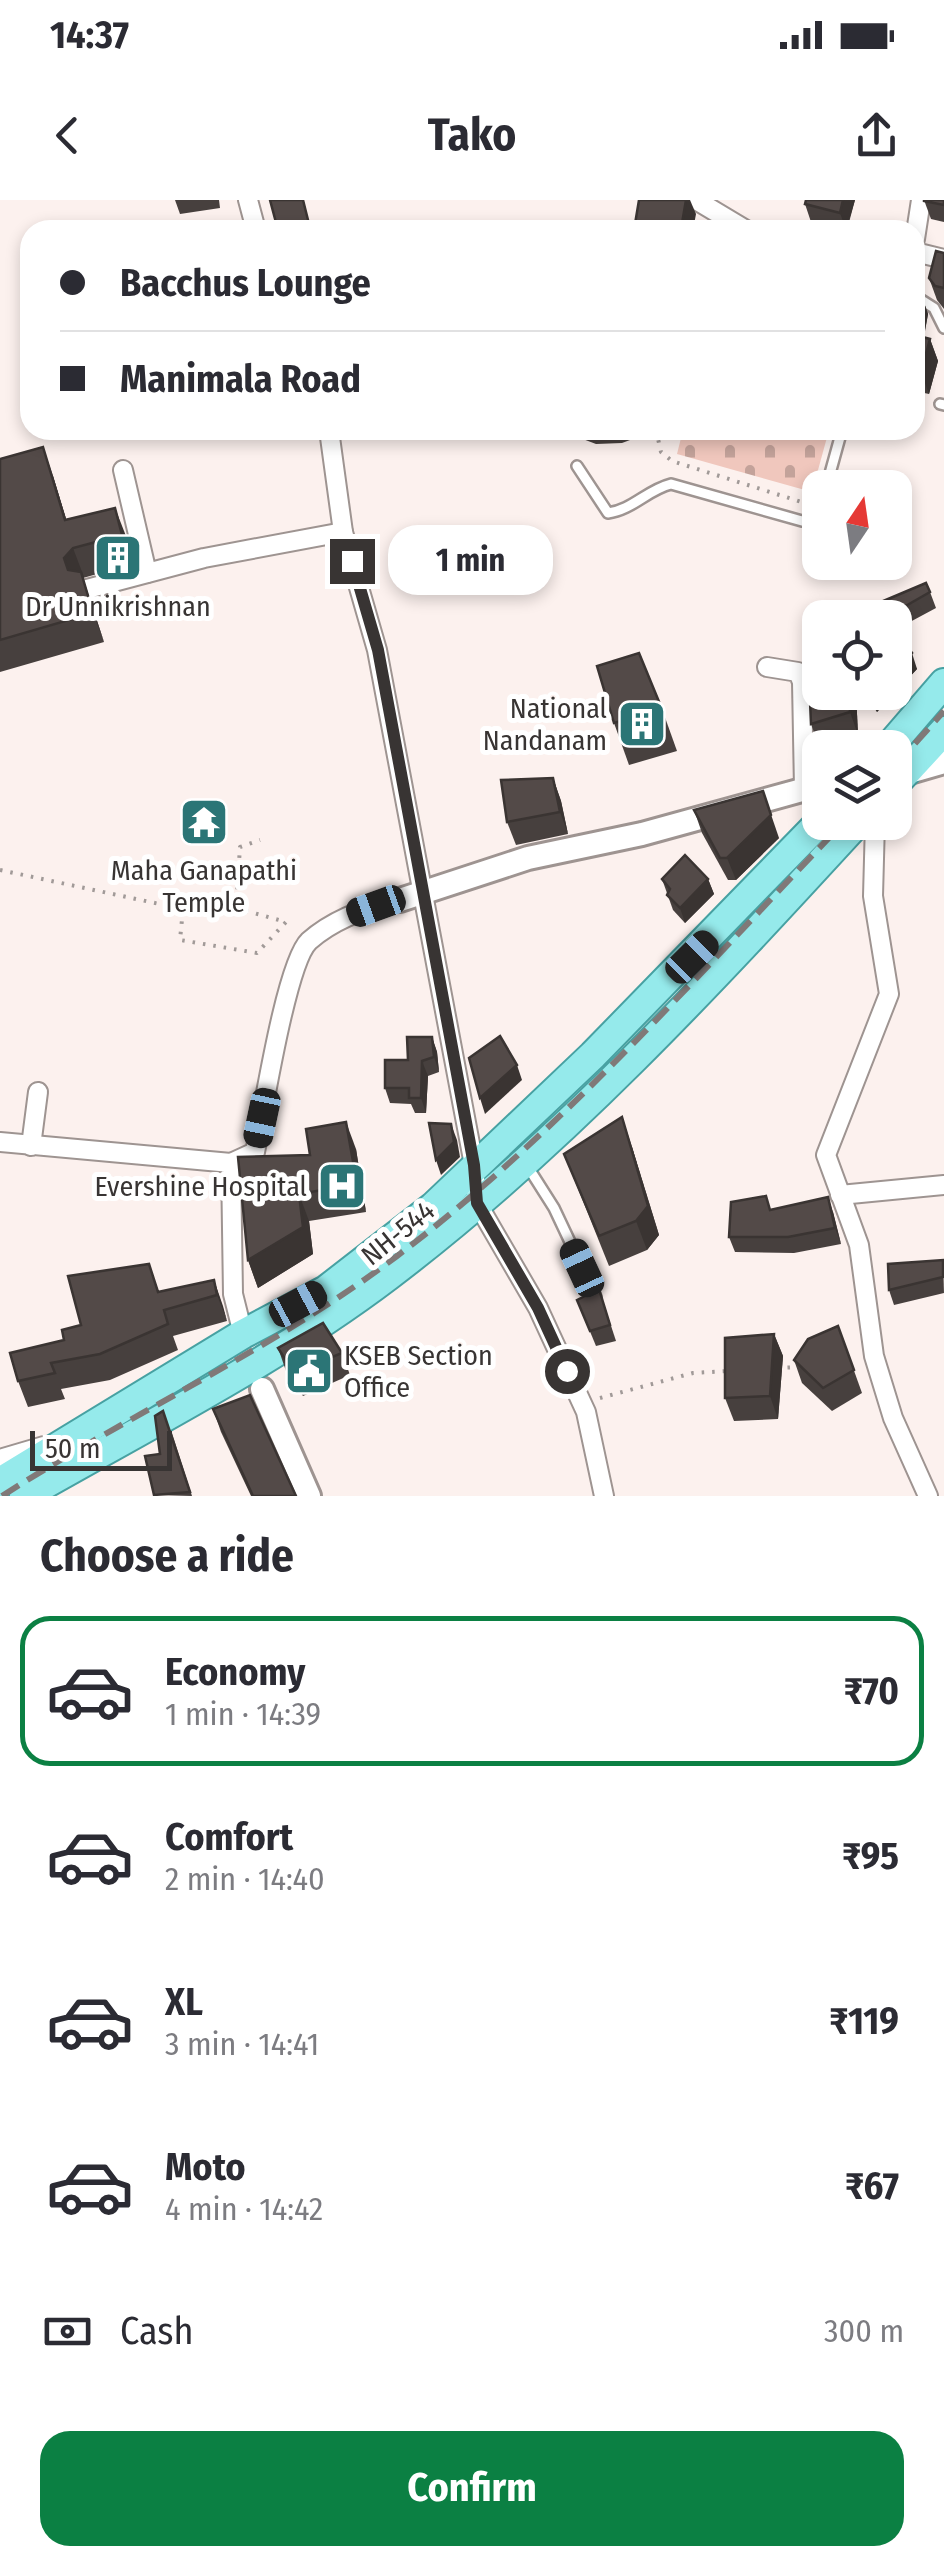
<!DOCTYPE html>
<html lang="en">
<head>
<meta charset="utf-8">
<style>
  :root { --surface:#fff; --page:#f2f2f3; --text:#2b2b33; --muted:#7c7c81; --line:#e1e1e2; --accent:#0b8043 }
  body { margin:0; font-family:"Fira Sans Condensed",sans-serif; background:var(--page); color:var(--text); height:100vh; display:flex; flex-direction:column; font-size:38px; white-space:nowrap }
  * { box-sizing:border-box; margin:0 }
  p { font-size:32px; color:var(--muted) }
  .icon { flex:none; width:55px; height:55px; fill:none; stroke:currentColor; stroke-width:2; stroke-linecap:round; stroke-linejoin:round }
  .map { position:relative; height:1296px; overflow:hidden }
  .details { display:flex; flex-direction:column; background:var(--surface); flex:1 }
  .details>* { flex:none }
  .top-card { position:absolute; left:20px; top:20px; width:905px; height:220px; border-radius:30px; box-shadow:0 5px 15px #0003; display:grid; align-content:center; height:220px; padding:0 40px; background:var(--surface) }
  .needle { width:65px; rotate:13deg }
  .tools { position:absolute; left:802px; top:270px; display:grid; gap:20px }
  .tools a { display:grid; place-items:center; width:110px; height:110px; border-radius:20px; background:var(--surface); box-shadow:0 5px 15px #0003; font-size:50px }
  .scale { position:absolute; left:30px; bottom:25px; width:142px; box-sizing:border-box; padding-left:10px; border:5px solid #383433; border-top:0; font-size:28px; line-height:35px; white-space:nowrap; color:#383433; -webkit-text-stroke:8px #fff; paint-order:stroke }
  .end { position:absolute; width:45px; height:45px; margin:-22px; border:12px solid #383433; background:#fff; box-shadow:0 0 0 5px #fff }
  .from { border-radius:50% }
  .bubble { position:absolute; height:70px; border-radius:30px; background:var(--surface); box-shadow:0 5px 15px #0003; font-size:32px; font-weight:700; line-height:70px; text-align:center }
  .car { position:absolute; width:30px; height:60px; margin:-30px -15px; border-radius:12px; box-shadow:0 0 8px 2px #0007; background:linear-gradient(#222 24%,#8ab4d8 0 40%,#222 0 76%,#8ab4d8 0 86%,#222 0) }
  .top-card b { display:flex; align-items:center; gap:35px; height:95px; font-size:38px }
  .top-card b+b { border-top:2px solid var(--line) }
  .top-card i { width:25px; height:25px; background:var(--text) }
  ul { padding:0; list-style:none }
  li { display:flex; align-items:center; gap:30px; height:150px; margin:0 20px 15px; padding:0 20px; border:5px solid transparent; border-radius:30px }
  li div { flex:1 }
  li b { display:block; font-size:38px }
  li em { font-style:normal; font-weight:700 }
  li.on { border-color:var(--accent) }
  li>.icon { width:90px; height:90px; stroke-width:1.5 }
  h2 { padding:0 40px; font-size:45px; line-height:120px }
  .pay { display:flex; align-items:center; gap:25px; height:110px; padding:0 40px; font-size:38px }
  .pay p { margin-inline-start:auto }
  .cta { display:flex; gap:20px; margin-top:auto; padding:20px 40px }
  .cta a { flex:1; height:115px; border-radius:30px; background:var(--accent); color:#fff; font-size:40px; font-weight:700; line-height:115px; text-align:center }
  .status { display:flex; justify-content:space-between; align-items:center; height:70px; padding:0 50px; background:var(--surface); direction:ltr }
  .status svg { height:28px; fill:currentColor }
  header { display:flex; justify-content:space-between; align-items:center; height:130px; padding:0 40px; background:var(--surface); font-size:45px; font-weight:700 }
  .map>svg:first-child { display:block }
  .cemetery { fill:url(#cemetery-stones) }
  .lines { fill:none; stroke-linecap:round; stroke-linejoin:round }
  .service-casing { stroke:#9e9491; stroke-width:14 }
  .minor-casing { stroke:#9e9491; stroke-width:22 }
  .tertiary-casing { stroke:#9e9491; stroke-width:28 }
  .primary-casing { stroke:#47a1a2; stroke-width:32 }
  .path { stroke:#a19a98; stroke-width:4; stroke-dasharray:2.5 8; stroke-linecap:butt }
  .service { stroke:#fff; stroke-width:9 }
  .minor { stroke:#fff; stroke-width:18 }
  .tertiary { stroke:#fff; stroke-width:22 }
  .primary { stroke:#95eaeb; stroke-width:28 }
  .rail { stroke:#807978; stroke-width:6; stroke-dasharray:20 10; stroke-linecap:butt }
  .wall { fill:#47403e }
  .shaded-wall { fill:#3a3432 }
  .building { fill:#534a48; stroke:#3a3432; stroke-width:2.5 }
  .route { stroke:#383433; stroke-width:12 }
  .labels { text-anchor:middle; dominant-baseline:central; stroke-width:10; stroke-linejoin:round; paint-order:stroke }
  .poi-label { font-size:28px; fill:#383433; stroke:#fff }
  .street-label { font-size:28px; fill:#383433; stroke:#fff }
</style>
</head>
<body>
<div class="status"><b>14:37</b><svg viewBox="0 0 49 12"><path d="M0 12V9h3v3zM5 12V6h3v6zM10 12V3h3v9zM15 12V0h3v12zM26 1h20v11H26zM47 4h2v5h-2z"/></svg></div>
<header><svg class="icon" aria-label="back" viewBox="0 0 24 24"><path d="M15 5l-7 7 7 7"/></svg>Tako<svg class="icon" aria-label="share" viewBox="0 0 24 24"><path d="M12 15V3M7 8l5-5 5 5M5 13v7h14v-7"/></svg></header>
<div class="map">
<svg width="944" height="1296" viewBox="0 0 944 1296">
  <defs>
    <pattern id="cemetery-stones" width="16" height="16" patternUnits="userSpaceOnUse" patternTransform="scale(2.5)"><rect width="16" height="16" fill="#f0c7bd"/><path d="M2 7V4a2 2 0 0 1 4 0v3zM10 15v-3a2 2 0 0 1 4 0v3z" fill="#c3a29a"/></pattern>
  </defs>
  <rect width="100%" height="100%" fill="#fcf1ee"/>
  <polygon class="cemetery" points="683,230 829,230 812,292 677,254"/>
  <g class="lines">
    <g class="service-casing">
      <g id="service">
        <polyline points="915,96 934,108 944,128"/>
        <polyline points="940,204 944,205"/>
        <path d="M577 266 608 313C632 310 647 290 671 284L802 321 817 318 820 308"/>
        <polyline points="826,288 842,230"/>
        <polyline points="528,967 554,1008 596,1097"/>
      </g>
    </g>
    <g class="minor-casing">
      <g id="minor">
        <polyline points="248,0 256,30"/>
        <polyline points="696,0 746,30"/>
        <polyline points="915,39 921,0"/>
        <polyline points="915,52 944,59"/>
        <polyline points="329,230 343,332 377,450 474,965 477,1003 538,1108 586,1212 604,1296"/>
        <polyline points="123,270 147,373"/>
        <polyline points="87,389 204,358 343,332"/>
        <polyline points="767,467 798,472 802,482 804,588"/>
        <polyline points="875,622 873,696 889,794 826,955 859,1045 874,1156 893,1218 928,1296"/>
        <polyline points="0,942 231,963 233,1094 243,1134"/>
        <polyline points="31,946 38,892"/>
        <path d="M231 963 255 952C263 913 286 763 309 741 335 718 368 707 400 700"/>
        <polyline points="840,995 944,985"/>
        <polyline points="0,1259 44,1246"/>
      </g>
    </g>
    <g class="tertiary-casing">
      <g id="tertiary">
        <polyline points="906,573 944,562"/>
        <polyline points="400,700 528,658 642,634 820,585"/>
        <polyline points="262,1189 309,1296"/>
      </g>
    </g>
    <g class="primary-casing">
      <g id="primary">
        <polyline points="888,548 944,483"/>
        <polyline points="895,584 944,531"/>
        <polyline points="0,1282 243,1134 326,1090 433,1007 593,855 820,622"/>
        <path d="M24 1296C146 1226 276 1161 388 1076 561 945 712 781 858 622"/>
      </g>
    </g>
    <g class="path">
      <polyline points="656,230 661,252 672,261 808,304"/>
      <polyline points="0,670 183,709 180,740 257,753 286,722 236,708 240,647 260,640"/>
      <polyline points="777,1168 798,1167"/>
      <polyline points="600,1198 693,1173 728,1171"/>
    </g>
    <use href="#service" class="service"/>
    <use href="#minor" class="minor"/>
    <use href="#tertiary" class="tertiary"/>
    <use href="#primary" class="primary"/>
    <g class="rail">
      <polyline points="895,566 944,511"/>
      <path d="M2 1296C131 1213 274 1149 397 1056 558 935 704 768 844 622"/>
    </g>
  </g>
  <g class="wall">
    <polygon points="175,0 219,0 220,8 180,14"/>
    <polygon points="855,0 847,30 811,22 805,4"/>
    <polygon points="924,0 944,0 944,22 931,19"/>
    <polygon points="944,53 944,109 937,100 929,78"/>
    <polygon points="915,89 920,91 928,114 924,137 930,139 938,161 929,194 915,191"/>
    <polygon points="559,230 650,230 646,234 622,243 596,244"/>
    <polygon points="0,259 53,276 66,319 126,336 132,364 83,378 104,442 0,472"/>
    <polygon points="930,392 936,408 895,430 917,469 877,512 863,492 895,492 895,418 887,418 881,402"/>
    <polygon points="820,492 856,492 858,535 819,546 811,524"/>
    <polygon points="662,509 677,551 629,565 614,523"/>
    <polygon points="553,578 561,601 568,634 516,645 507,622"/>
    <polygon points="694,610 779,638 736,680 728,680 702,633"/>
    <polygon points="662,679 708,679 714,694 685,723 673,710"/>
    <polygon points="432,837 437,852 439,872 428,876 426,913 415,913 411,904 390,903 385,888 408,860"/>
    <polygon points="632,947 659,1035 647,1050 609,1066 564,954"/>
    <polygon points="356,949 366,1012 309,1021 313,1054 258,1088 248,1060 310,955"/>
    <polygon points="771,1009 833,1012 841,1044 794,1053 735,1052 729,1037"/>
    <polygon points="943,1060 944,1093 894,1105 889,1090"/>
    <polygon points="214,1080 227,1121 173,1136 178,1150 110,1180 61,1189 65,1199 28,1207 18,1181 81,1125 159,1092"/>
    <polygon points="599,1089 616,1141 596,1146 577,1100"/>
    <polygon points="838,1126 862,1193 832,1211 802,1183 794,1160"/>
    <polygon points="774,1134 783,1156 778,1219 734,1221 725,1198"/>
    <polygon points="278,1148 342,1153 350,1175 303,1196 286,1171"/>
    <polygon points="213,1209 296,1296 251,1296 221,1232"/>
    <polygon points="172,1233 192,1296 154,1295 160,1254"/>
  </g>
  <g class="shaded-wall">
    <polygon points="686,0 690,0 696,14 693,30 681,30"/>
    <polygon points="843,0 855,0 846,30 840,13"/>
    <polygon points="920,91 928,114 920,156 915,141 915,118"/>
    <polygon points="930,139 938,161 929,194 921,172"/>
    <polygon points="43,247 53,276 75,348 65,320"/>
    <polygon points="115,308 126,336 132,364 122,335"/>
    <polygon points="73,348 84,377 83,378 104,442 93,413 75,387 64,358"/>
    <polygon points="912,453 917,469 877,512 872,497 876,492 895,492 895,471"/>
    <polygon points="849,492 856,492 858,535 850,512"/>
    <polygon points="553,578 561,601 568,634 560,612"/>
    <polygon points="763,591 779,638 736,680 727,658"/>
    <polygon points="708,679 714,694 685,723 680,708"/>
    <polygon points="432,837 437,852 439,872 434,857"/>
    <polygon points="422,861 428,876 426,913 421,898"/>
    <polygon points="517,865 522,880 485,914 480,898"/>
    <polygon points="622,917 632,947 659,1035 647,1050 636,1021"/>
    <polygon points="346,922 356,949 366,1012 357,984"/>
    <polygon points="451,924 457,940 460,957 441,975 436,960"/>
    <polygon points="299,994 309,1021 313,1054 258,1088 248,1060"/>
    <polygon points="828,997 833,1012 841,1044 835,1028"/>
    <polygon points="214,1080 223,1106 227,1121 217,1095"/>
    <polygon points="774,1134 783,1156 778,1219 770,1196"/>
  </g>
  <g class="building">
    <polygon points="270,0 303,0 310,28 301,30 278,30"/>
    <polygon points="639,0 686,0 681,29 670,28 670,30 634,30"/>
    <polygon points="806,0 843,0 840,13 805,4"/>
    <polygon points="924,0 944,0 944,5 924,1"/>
    <polygon points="936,51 944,53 944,88 935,86 929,78"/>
    <polygon points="915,89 920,91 915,118"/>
    <polygon points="915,135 930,139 921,172 915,170"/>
    <polygon points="43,247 65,320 115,308 122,335 73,348 64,358 68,370 81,372 93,413 0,440 0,259"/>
    <polygon points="926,383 930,392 888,416 881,402"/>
    <polygon points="880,410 886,418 874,418 872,415"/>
    <polygon points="895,430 912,453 895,471"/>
    <polygon points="820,452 820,492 849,492 850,512 811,524 808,453"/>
    <polygon points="639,453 662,509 614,523 597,466"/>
    <polygon points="553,578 560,612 507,622 501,580"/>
    <polygon points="763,591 771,615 727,658 720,658 694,610"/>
    <polygon points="685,655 708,679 680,708 667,695 670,689 662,679"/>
    <polygon points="500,836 517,865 480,898 469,858"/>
    <polygon points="407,837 432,837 434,857 422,861 421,898 409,898 409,888 385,888 385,860 408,860"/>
    <polygon points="622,917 648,1006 636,1021 599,1036 564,954"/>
    <polygon points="346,922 357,984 299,994 303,1027 248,1060 238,957 310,955 306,929"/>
    <polygon points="429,923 451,924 454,942 436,960"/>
    <polygon points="766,996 770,1010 828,997 835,1028 788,1037 729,1037 731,1002"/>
    <polygon points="943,1060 943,1077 889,1090 888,1064"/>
    <polygon points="149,1064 158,1092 214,1080 217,1095 164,1110 168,1124 100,1154 51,1163 55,1173 18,1181 10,1153 64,1140 62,1130 81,1125 68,1076"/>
    <polygon points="599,1089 610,1125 590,1131 577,1100"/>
    <polygon points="323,1123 342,1153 294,1173 278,1148"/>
    <polygon points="838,1126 854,1170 823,1188 794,1160 808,1139"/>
    <polygon points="774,1134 770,1196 725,1198 725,1138"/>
    <polygon points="250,1195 296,1296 253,1296 213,1209"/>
    <polygon points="163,1211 190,1292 154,1295 145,1256 160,1254 155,1216"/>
  </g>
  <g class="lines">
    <polyline class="route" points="352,361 378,450 474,965 477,1003 538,1108 567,1171"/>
  </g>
  <defs>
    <g id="building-square" transform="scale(2.5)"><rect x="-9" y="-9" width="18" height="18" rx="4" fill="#2b7576" stroke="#fff"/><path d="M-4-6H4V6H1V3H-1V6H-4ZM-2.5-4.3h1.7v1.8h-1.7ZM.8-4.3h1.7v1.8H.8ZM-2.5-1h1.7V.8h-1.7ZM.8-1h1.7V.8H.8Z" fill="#fff"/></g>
    <g id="temple-square" transform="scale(2.5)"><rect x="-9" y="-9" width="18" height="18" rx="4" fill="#2b7576" stroke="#fff"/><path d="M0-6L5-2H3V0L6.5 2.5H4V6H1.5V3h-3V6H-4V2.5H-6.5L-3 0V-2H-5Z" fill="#fff"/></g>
    <g id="hospital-square" transform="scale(2.5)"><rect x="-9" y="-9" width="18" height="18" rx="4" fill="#2b7576" stroke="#fff"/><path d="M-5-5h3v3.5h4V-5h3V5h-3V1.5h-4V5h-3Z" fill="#fff"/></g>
    <g id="civic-square" transform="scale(2.5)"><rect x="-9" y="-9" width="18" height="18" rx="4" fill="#2b7576" stroke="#fff"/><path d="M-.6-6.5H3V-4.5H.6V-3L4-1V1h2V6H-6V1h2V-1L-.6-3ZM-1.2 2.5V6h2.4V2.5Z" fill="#fff"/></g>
  </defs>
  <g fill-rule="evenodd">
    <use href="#building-square" x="118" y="358"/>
    <use href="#building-square" x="642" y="524"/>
    <use href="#temple-square" x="204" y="622"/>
    <use href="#hospital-square" x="342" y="986"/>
    <use href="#civic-square" x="309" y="1171"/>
  </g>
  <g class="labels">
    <g class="poi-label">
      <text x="118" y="406">Dr Unnikrishnan</text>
      <text x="607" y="508" text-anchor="end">National<tspan x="607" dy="32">Nandanam</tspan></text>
      <text x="204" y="670">Maha Ganapathi<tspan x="204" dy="32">Temple</tspan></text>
      <text x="307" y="986" text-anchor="end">Evershine Hospital</text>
      <text x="344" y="1155" text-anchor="start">KSEB Section<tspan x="344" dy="32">Office</tspan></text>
    </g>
    <g class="street-label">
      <text transform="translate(398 1033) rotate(-39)">NH-544</text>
    </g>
  </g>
</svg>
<div class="tools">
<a><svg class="needle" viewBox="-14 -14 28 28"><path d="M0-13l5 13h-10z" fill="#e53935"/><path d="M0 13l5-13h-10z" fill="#7c7c81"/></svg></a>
<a><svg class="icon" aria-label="locate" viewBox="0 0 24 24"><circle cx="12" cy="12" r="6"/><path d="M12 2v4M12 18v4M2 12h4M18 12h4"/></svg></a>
<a><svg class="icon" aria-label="layers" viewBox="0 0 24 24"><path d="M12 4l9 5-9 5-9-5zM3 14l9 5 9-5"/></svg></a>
</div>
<div class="scale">50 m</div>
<i class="end from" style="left:567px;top:1171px"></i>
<i class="end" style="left:352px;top:361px"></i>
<div class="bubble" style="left:388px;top:325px;width:165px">1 min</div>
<i class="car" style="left:376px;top:706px;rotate:250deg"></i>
<i class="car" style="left:692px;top:757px;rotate:45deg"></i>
<i class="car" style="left:262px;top:918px;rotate:192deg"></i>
<i class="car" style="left:582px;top:1068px;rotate:335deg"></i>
<i class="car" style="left:298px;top:1104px;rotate:62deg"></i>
<div class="top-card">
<b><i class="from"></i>Bacchus Lounge</b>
<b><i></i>Manimala Road</b>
</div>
</div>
<section class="details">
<h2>Choose a ride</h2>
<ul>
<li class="on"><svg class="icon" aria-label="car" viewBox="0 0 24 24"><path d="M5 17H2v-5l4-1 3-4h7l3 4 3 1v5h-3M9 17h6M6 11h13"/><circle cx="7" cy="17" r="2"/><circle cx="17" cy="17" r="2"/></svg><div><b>Economy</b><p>1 min · 14:39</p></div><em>₹70</em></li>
<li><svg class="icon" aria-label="car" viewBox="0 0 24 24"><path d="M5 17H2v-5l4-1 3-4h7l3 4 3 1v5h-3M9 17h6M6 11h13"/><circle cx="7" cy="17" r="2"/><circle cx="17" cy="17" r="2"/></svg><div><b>Comfort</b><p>2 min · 14:40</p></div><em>₹95</em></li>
<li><svg class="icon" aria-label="car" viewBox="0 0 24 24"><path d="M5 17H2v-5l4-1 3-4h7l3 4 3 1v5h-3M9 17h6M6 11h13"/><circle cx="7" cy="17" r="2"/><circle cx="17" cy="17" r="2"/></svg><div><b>XL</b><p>3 min · 14:41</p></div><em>₹119</em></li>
<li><svg class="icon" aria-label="car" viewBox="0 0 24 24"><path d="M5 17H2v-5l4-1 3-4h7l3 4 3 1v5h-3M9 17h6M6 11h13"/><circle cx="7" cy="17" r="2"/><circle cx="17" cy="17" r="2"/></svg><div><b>Moto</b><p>4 min · 14:42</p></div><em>₹67</em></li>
</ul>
<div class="pay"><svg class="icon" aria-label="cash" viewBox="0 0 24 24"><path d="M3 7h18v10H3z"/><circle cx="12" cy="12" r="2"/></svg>Cash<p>300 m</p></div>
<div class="cta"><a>Confirm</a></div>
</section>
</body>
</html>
